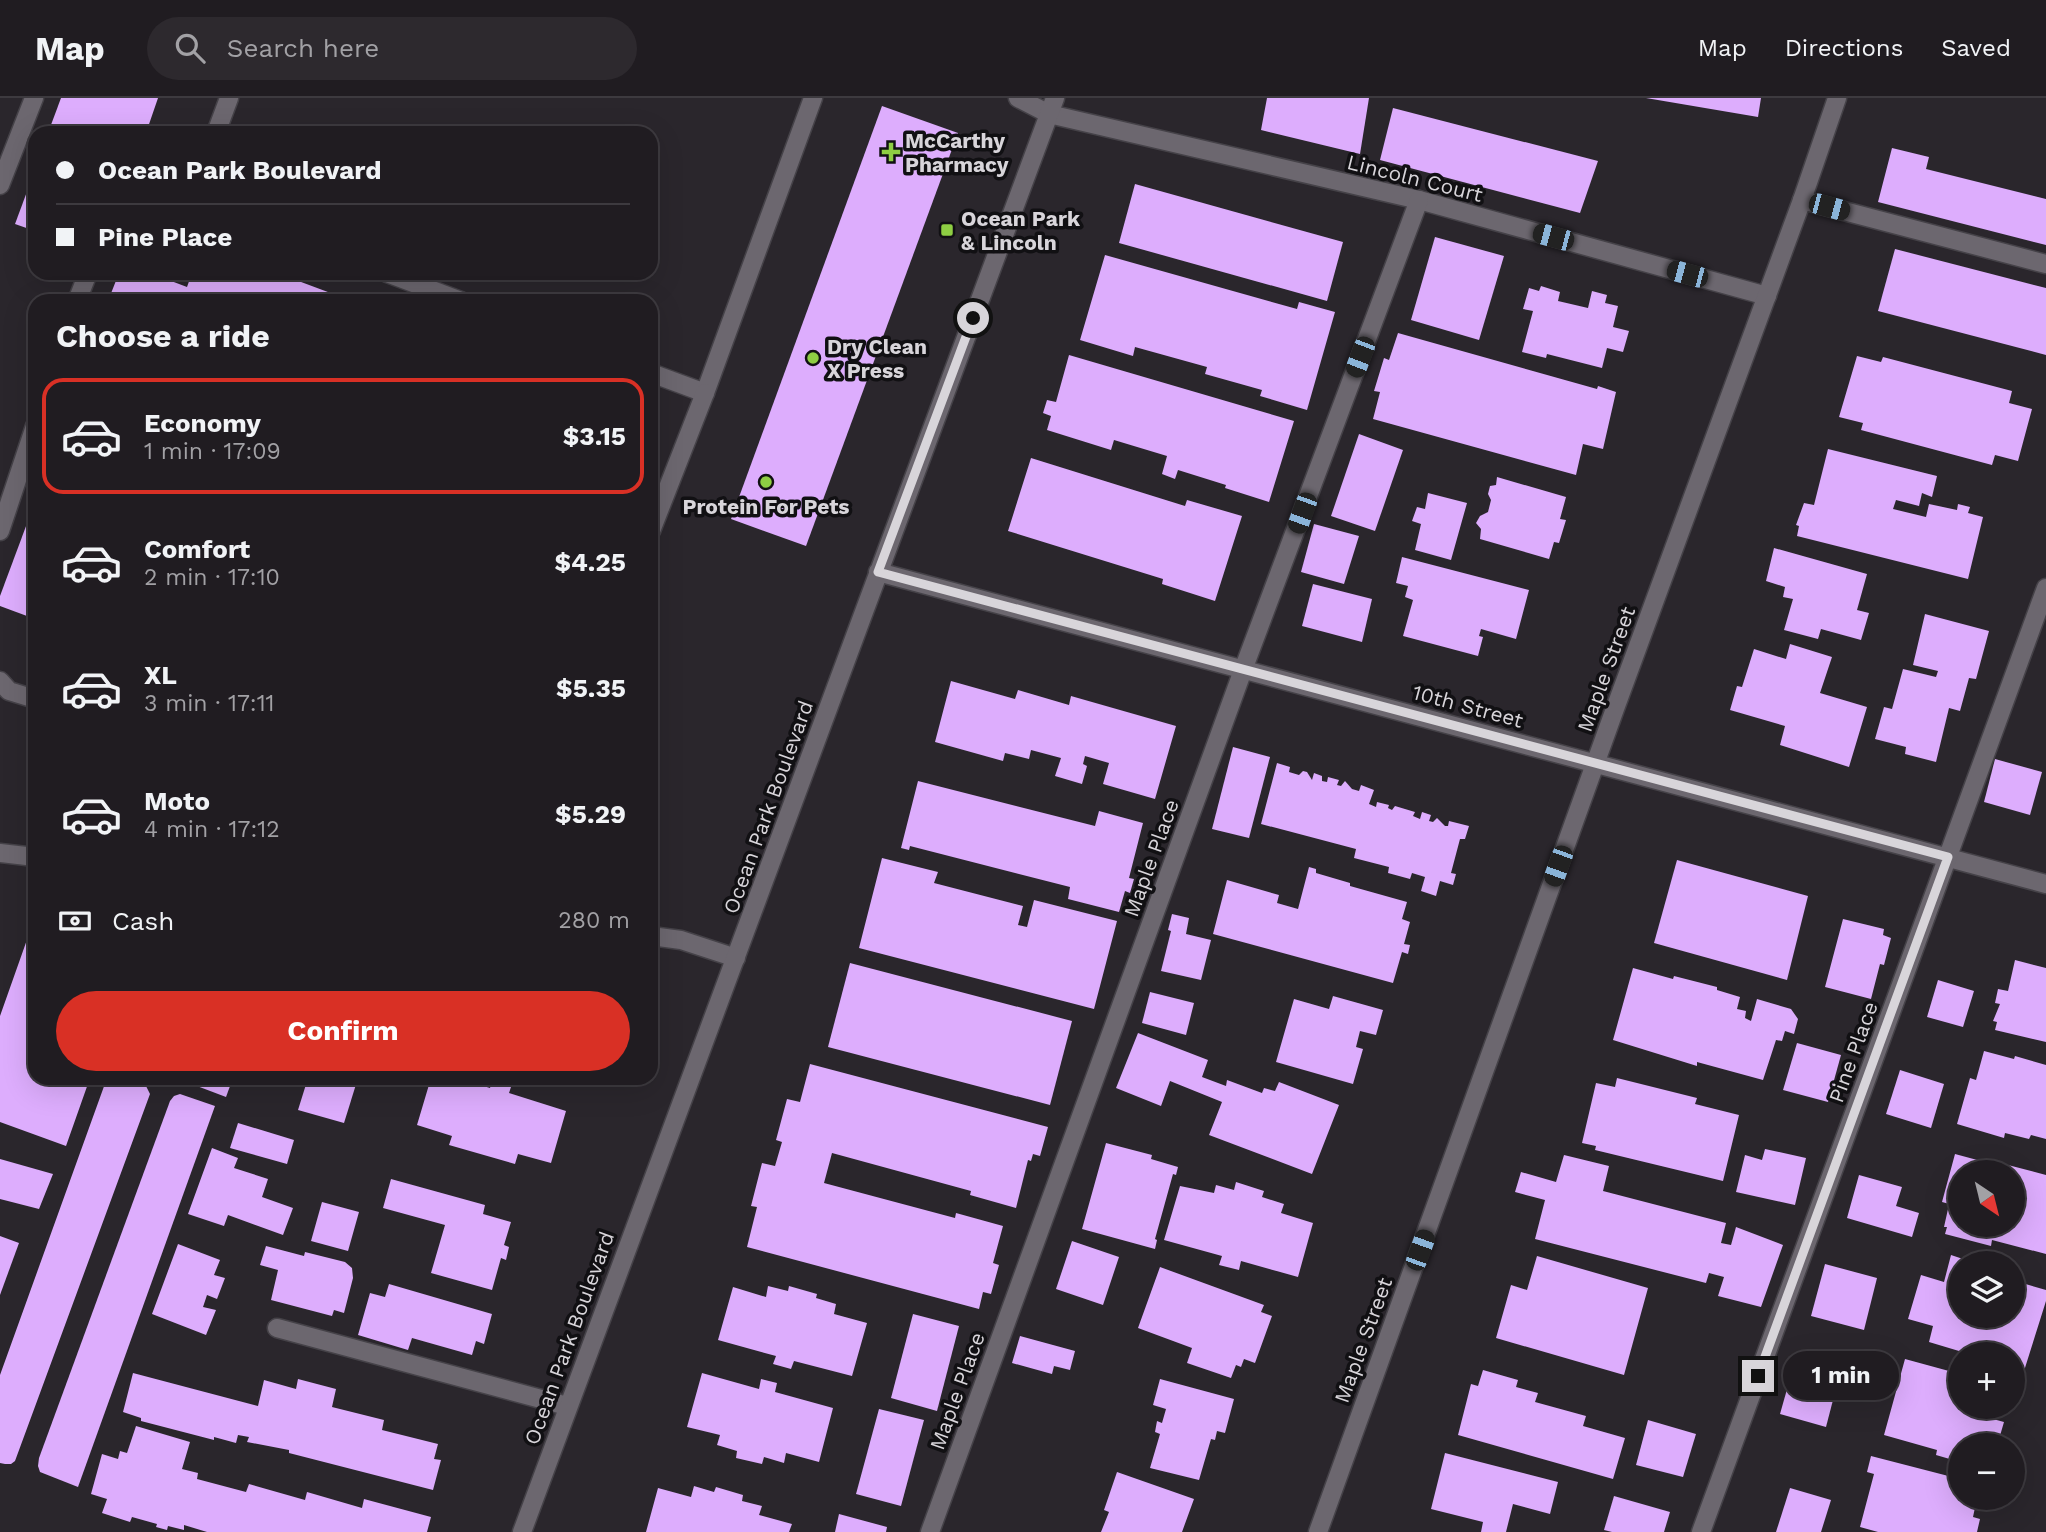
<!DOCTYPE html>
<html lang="en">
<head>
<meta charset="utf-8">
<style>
  :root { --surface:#201c21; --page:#2d292e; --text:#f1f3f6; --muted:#a2a1a5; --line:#3d3a3f; --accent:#d93025 }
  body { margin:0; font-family:"Work Sans",sans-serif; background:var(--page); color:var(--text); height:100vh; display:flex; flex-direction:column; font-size:26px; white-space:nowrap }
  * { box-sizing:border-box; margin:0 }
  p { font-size:23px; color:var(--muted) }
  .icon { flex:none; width:38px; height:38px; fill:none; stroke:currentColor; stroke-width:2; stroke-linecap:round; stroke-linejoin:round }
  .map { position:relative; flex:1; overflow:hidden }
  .details { position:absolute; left:28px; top:196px; width:630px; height:791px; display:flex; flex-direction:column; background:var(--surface); border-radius:21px; box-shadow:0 7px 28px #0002,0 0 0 2px var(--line) }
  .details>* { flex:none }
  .banner { position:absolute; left:28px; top:28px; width:630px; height:154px; border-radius:21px; box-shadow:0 7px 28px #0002,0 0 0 2px var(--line); display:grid; align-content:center; height:154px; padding:0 28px; background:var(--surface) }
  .needle { width:46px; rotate:145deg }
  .tools { position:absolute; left:1948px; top:1062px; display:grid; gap:14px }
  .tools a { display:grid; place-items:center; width:77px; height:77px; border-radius:50%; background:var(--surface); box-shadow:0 7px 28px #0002,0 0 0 2px var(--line); font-size:35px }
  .end { position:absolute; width:32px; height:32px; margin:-16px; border:9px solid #d8d5da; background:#111; box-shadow:0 0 0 4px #111 }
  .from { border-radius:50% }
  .bubble { position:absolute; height:49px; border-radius:24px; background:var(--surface); box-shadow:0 7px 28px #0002,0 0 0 2px var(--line); font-size:23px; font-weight:700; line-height:49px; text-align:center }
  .car { position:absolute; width:21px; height:42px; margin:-21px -10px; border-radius:9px; box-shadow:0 0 5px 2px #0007; background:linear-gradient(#222 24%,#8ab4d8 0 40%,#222 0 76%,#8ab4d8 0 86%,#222 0) }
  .banner b { display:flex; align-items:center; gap:24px; height:66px; font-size:26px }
  .banner b+b { border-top:2px solid var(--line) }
  .banner i { width:18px; height:18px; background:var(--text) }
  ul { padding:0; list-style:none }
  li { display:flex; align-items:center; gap:21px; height:116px; margin:0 14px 10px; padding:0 14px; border:4px solid transparent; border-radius:21px }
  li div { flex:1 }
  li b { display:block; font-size:26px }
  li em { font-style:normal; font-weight:700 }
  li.on { border-color:var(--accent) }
  li>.icon { width:63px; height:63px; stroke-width:1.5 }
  h2 { padding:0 28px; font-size:32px; line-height:84px }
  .pay { display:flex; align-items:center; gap:18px; height:77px; padding:0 28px; font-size:26px }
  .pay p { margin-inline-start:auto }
  .button { display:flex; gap:14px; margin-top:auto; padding:14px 28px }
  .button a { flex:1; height:80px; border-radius:42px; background:var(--accent); color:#fff; font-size:28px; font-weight:700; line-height:80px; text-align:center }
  header { display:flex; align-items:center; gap:42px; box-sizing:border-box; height:98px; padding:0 35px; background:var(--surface); border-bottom:2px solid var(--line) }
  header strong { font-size:33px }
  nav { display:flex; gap:38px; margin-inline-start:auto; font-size:24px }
  .search { width:490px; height:63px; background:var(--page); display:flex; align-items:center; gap:18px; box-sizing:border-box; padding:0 24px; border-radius:38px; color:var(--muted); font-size:26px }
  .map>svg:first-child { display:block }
  .building { fill:#ddadfd; fill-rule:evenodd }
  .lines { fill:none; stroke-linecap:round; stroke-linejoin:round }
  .minor-casing { stroke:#454248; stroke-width:21 }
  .minor { stroke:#6c676f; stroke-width:18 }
  .route { stroke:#d8d5da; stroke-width:9 }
  .poi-dot { fill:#8ece43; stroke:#111013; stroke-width:2.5 }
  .labels { text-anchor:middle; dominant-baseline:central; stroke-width:7; stroke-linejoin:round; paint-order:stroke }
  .poi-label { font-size:21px; font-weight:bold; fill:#d8d5da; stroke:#111013; text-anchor:start }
  .street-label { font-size:21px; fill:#d8d5da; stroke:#111013 }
</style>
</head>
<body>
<header>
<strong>Map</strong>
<div class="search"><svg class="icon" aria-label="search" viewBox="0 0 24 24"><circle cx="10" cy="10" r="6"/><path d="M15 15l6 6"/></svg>Search here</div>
<nav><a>Map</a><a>Directions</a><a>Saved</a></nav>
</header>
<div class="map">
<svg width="2046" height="1434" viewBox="0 0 2046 1434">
  <rect width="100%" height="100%" fill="#2a262c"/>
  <g class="building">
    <polygon points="61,0 158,0 146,35 48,35"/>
    <polygon points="1267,0 1369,0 1360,56 1261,32"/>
    <polygon points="1646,0 1761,0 1758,19"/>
    <polygon points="882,8 958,35 806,448 731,421"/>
    <polygon points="1393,10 1598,63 1580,115 1380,62"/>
    <polygon points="1892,50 1929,59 1926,71 2046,101 2046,147 1878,104"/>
    <polygon points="35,72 35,133 15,126"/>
    <polygon points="1135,86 1343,144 1327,203 1119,145"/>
    <polygon points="1435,139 1504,158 1479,242 1411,222"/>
    <polygon points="1895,151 2046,190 2046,257 1878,213"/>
    <polygon points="1105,157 1297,211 1299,204 1335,214 1307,312 1260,298 1262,292 1205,276 1207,269 1135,249 1133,258 1080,242"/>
    <polygon points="119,175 150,175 187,189 192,175 277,175 352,203 108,203"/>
    <polygon points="1541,188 1560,194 1558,203 1588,210 1592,193 1607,197 1605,205 1618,208 1613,229 1629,233 1623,254 1607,250 1602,270 1547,256 1546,260 1522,254 1533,213 1523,211 1529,190 1539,193"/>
    <polygon points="1398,235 1597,291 1598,288 1616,294 1603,351 1583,346 1576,377 1373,321 1380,294 1374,293 1384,260 1389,262"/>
    <polygon points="1069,257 1294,323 1269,404 1225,390 1226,387 1178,372 1175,381 1162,376 1167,358 1114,342 1111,352 1047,332 1051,318 1043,315 1047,302 1056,304"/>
    <polygon points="1857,258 1881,264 1883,259 2012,293 2009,305 2032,311 2018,363 1995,357 1992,367 1861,332 1863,325 1839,319"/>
    <polygon points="1359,336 1403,352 1375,433 1331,418"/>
    <polygon points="1828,351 1937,378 1932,399 1922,395 1919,408 1896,402 1893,411 1926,419 1929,406 1957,412 1958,406 1970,409 1968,415 1983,419 1968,481 1797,438 1799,428 1796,427 1804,405 1814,407"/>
    <polygon points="1031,360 1185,408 1187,402 1242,418 1215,503 1162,486 1163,481 1008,433"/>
    <polygon points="1497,379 1566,399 1560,421 1566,422 1559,445 1554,444 1549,461 1480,441 1481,431 1476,425 1480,418 1488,414 1491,402 1488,396 1490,388 1496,387"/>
    <polygon points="1428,395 1467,405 1451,462 1415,452 1421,426 1412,423 1417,409 1425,411"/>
    <polygon points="35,404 35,521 0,508 0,498"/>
    <polygon points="1314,426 1359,438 1344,486 1301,474"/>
    <polygon points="1774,450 1867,476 1857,512 1869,515 1861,542 1821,531 1818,541 1784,532 1793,501 1783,499 1785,489 1766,483"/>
    <polygon points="1402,459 1529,492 1516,541 1481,531 1479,538 1483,539 1478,558 1403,538 1413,502 1405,499 1408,488 1396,485"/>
    <polygon points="1313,486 1372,501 1362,544 1302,528"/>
    <polygon points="1925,516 1989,533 1976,581 1969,580 1960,613 1949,610 1936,664 1905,656 1906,649 1875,641 1884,609 1892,611 1903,571 1936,579 1938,573 1913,567"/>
    <polygon points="1790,546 1832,559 1820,595 1867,609 1849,669 1780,647 1785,628 1730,612 1737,588 1742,589 1754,551 1786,561"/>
    <polygon points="951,583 1015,601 1018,592 1069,607 1071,598 1176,628 1155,701 1103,686 1109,665 1085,658 1083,666 1087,668 1082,686 1055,678 1061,660 1031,652 1029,661 1005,655 1003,663 935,644"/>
    <polygon points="1233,649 1270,659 1249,740 1212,731"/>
    <polygon points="1995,661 2042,674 2030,717 1984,704"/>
    <polygon points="1277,665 1290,669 1289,674 1299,677 1303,673 1307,674 1312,682 1314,675 1322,678 1322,683 1327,684 1328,679 1339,682 1337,687 1341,688 1345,683 1352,691 1359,693 1361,687 1374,692 1369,706 1376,709 1377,704 1389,707 1388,710 1392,712 1395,708 1415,714 1413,718 1420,721 1422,714 1431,717 1429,723 1433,724 1437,720 1445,728 1448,728 1449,723 1469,728 1465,741 1460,741 1451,775 1456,776 1453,787 1440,783 1436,798 1421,793 1425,779 1412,775 1410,781 1388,775 1389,769 1354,760 1356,751 1261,726"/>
    <polygon points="918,683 1095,728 1099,713 1143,725 1129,780 1134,781 1130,795 1125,793 1119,814 1068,801 1070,789 910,748 909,752 901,750"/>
    <polygon points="882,760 938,774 934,785 1023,808 1018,827 1027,829 1034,802 1117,823 1094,911 859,850"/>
    <polygon points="1677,762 1808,798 1787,882 1654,845"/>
    <polygon points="1309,769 1316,771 1316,775 1350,785 1350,788 1407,804 1402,821 1410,824 1404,846 1410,847 1408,856 1402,854 1393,885 1213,836 1227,782 1279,797 1277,805 1298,811"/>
    <polygon points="1172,816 1189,820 1186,836 1211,842 1201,882 1161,873 1171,833 1168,832"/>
    <polygon points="1843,821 1884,831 1883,837 1891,840 1884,867 1880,866 1871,901 1825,889"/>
    <polygon points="29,836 35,839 35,980 90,980 66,1048 0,1024 0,918"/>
    <polygon points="2015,862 2046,870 2046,944 1995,932 1997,924 1993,923 2000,906 1995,905 1998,891 2008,893"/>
    <polygon points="850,865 1072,923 1050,1007 828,949"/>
    <polygon points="1633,870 1673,881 1674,878 1717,889 1717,892 1740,899 1737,911 1746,913 1745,920 1751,923 1757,901 1791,911 1798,921 1794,936 1785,933 1782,943 1776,942 1763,982 1697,964 1697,968 1613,942"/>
    <polygon points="1938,882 1974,893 1963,929 1927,919"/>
    <polygon points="1150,894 1194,905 1186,937 1142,925"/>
    <polygon points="1333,898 1383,912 1376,937 1360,933 1356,949 1363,951 1353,986 1276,964 1294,901 1329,911"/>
    <polygon points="1138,935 1208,962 1202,979 1226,988 1227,982 1262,995 1264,990 1275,993 1279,984 1339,1007 1312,1076 1209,1037 1222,1004 1170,983 1161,1008 1116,990"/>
    <polygon points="1797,945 1841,957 1828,1004 1783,992"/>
    <polygon points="1984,953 2014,961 2015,958 2046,967 2046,1041 2031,1037 2029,1041 2005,1035 2004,1040 1957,1026 1970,980 1976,982"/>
    <polygon points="810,966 1048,1029 1040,1058 1033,1056 1031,1063 1028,1062 1016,1110 970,1097 971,1093 832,1055 824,1085 955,1120 956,1115 1003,1128 993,1165 999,1167 991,1196 983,1194 979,1211 747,1149 757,1109 751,1108 762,1065 775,1068 782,1044 776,1042 787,1001 800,1004"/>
    <polygon points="1900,972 1944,986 1931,1030 1886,1016"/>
    <polygon points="107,980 139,980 137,985 146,988 150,996 15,1363 11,1366 5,1366 0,1365 0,1277"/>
    <polygon points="191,980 233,980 226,999 189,985"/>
    <polygon points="308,980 358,980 344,1025 298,1012"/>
    <polygon points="431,980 457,980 490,990 493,980 512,986 509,995 566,1013 551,1065 518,1056 515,1066 449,1047 452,1038 417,1027"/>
    <polygon points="1617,980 1697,1000 1695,1006 1739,1017 1723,1083 1595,1052 1596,1048 1582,1045 1596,985 1615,989"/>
    <polygon points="180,996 215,1008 78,1389 40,1374 38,1368 39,1360 170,1003 174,998"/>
    <polygon points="238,1025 294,1042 287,1066 230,1050"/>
    <polygon points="1106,1045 1152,1057 1151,1061 1178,1069 1176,1077 1173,1076 1155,1141 1157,1142 1155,1151 1082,1131"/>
    <polygon points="212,1050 238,1060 234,1070 268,1081 262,1099 293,1110 283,1137 228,1117 224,1128 188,1116"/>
    <polygon points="1765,1051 1806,1060 1795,1107 1736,1094 1745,1057 1762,1062"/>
    <path d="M1955 1056 2007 1070 2008 1067 2046 1077V1156L1992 1142 1991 1148 1945 1136 1947 1129H1944L1948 1111 1952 1112 1953 1107 1942 1104ZM1960 1074H2012V1127H1960Z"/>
    <polygon points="1564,1057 1609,1068 1603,1093 1726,1125 1721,1145 1731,1147 1736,1129 1783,1147 1761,1209 1718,1198 1724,1179 1709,1175 1706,1185 1535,1141 1545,1102 1515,1094 1521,1074 1556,1084"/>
    <polygon points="0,1061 53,1076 39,1111 0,1101"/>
    <polygon points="1859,1077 1902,1089 1896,1108 1919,1115 1912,1139 1847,1120"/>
    <polygon points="391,1081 485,1107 483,1116 511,1124 504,1147 509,1149 506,1162 501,1160 492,1192 431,1175 445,1127 383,1110"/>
    <polygon points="1236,1084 1264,1093 1262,1099 1284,1106 1281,1115 1313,1125 1298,1179 1241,1163 1239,1172 1219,1167 1222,1158 1164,1142 1180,1088 1214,1095 1216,1087 1234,1092"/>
    <polygon points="322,1104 359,1114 348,1153 311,1143"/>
    <polygon points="0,1138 19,1145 0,1197"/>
    <polygon points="1072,1143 1119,1159 1103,1207 1056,1191"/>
    <polygon points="178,1146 220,1162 214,1177 225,1180 217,1201 207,1197 203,1209 216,1212 206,1237 152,1216"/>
    <polygon points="266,1148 304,1158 305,1154 345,1164 352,1170 353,1180 344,1215 334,1212 332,1218 271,1202 278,1172 260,1167"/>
    <polygon points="1951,1157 1975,1165 1960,1166 1960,1218 2012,1218 2012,1182 2046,1192 2046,1203 2024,1273 2012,1270 2012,1256 1969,1256 1929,1244 1933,1228 1908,1221 1921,1177 1944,1184"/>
    <polygon points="1537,1158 1648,1190 1624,1277 1496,1240 1511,1187 1527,1192"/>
    <polygon points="1825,1166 1877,1180 1864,1232 1811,1218"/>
    <polygon points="1160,1169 1264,1207 1261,1214 1272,1218 1255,1265 1244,1261 1241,1269 1236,1267 1231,1280 1187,1265 1192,1250 1138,1230"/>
    <polygon points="389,1186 492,1216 484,1246 476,1243 472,1257 412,1240 408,1252 358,1237 370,1195 385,1199"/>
    <polygon points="768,1188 788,1193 789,1188 817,1196 816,1200 836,1206 834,1216 867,1225 852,1278 794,1263 791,1271 773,1266 776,1258 718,1242 733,1189 766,1199"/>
    <polygon points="913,1216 959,1228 937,1313 891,1300"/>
    <polygon points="1020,1238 1075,1253 1070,1272 1054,1268 1052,1276 1012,1265"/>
    <polygon points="1905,1261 1960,1276 1960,1309 1996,1309 1993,1321 2004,1324 1997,1348 1960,1348 1960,1364 1936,1357 1937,1352 1884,1337"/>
    <polygon points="1795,1263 1840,1275 1826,1329 1780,1316"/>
    <polygon points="1483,1272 1518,1282 1516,1289 1538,1295 1535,1304 1586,1318 1583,1328 1625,1340 1613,1381 1458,1337 1471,1286 1478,1288"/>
    <polygon points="133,1275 258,1308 264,1282 296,1291 298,1281 336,1291 332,1309 384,1322 382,1332 438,1346 434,1361 441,1362 433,1392 289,1355 289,1352 247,1344 249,1339 238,1337 236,1345 214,1339 214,1342 141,1323 141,1320 123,1314"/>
    <polygon points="702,1275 759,1291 761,1281 777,1285 775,1294 833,1310 819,1364 786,1355 784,1365 764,1359 762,1366 736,1360 737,1353 717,1347 720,1337 687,1329"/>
    <polygon points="1160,1281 1234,1301 1225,1335 1217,1333 1215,1342 1211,1341 1199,1382 1150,1370 1160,1336 1155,1334 1157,1323 1162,1325 1166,1311 1153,1307"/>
    <polygon points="879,1311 924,1322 901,1408 856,1396"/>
    <polygon points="1648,1322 1696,1336 1683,1379 1636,1367"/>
    <polygon points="136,1328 190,1344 182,1371 198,1375 197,1381 246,1394 249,1386 305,1402 307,1394 362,1410 364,1401 431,1419 427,1434 207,1434 184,1427 184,1432 168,1428 167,1432 156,1429 157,1426 132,1419 130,1424 102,1415 107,1401 91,1396 102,1356 118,1361 120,1353 127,1355"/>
    <polygon points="1445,1355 1558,1384 1550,1416 1513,1406 1506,1434 1481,1434 1483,1424 1431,1411"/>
    <polygon points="1871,1358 1960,1381 1960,1400 1977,1400 1973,1419 1980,1421 1977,1434 1878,1434 1860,1429 1874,1376 1867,1374"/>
    <polygon points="1117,1374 1194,1401 1182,1434 1101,1434 1109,1414 1104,1412"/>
    <polygon points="694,1388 714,1394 716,1389 743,1397 742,1403 762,1408 759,1417 792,1426 789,1434 646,1434 658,1390 691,1399"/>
    <polygon points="1790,1390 1831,1402 1821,1434 1776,1434"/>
    <polygon points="1614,1398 1670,1414 1664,1434 1612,1434 1604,1432"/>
    <polygon points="839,1416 887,1429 886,1434 835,1434"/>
  </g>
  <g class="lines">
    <g class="minor-casing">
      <g id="minor">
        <polyline points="1018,0 1049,16 1419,102 1767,198"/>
        <polyline points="216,35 229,0"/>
        <polyline points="0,87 34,0"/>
        <polyline points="1802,102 2046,166"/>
        <polyline points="387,175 461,203"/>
        <polyline points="77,203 88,175"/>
        <polyline points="651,275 705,295 813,0"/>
        <polyline points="0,433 35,328"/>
        <polyline points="651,433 705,295"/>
        <polyline points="878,474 2046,786"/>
        <polyline points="0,583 9,593 35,601"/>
        <polyline points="0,755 35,759"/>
        <polyline points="651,838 681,842 736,860"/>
        <polyline points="277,1230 567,1308"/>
        <polyline points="522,1434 1055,0"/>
        <polyline points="930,1434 1243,572 1419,102"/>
        <polyline points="1318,1434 1616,608 1802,102 1837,0"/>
        <polyline points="1701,1434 2046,490"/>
      </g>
    </g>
    <use href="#minor" class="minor"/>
  </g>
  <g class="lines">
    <polyline class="route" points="973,220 878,474 1948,759 1758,1278"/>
  </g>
  <g class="poi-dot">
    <path d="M887.5 43.5h7v7h7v7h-7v7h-7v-7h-7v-7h7z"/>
    <rect x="940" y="125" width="14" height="14" rx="3.5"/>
    <circle cx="813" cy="260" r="7"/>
    <circle cx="766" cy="384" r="7"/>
  </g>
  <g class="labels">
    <g class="poi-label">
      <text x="905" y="42">McCarthy<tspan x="905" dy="24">Pharmacy</tspan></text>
      <text x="961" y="120">Ocean Park<tspan x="961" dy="24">&amp; Lincoln</tspan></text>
      <text x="827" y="248">Dry Clean<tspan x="827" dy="24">X Press</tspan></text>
      <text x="766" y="408" text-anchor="middle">Protein For Pets</text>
    </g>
    <g class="street-label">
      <text transform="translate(1415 80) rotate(14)">Lincoln Court</text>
      <text transform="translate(1606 571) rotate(-70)">Maple Street</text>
      <text transform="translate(1468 608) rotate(15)">10th Street</text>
      <text transform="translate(768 709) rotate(-70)">Ocean Park Boulevard</text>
      <text transform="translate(1151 760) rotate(-70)">Maple Place</text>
      <text transform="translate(1853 954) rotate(-70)">Pine Place</text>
      <text transform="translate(569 1240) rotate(-70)">Ocean Park Boulevard</text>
      <text transform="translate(1363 1242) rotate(-70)">Maple Street</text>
      <text transform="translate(957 1293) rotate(-70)">Maple Place</text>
    </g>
  </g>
</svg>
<div class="tools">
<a><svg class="needle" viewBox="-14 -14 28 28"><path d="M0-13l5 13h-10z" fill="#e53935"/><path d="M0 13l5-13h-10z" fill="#a2a1a5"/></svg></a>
<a><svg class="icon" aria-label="layers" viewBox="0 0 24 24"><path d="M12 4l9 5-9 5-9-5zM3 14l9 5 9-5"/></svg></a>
<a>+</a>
<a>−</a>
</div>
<i class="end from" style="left:973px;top:220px"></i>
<i class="end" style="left:1758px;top:1278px"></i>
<div class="bubble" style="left:1783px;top:1253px;width:116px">1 min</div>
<i class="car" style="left:1829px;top:109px;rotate:105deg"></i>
<i class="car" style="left:1553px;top:139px;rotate:285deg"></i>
<i class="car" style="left:1687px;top:176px;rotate:285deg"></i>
<i class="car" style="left:1360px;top:259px;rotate:201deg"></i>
<i class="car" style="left:1302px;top:415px;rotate:200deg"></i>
<i class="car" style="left:1558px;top:768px;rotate:200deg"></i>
<i class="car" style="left:1420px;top:1152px;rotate:20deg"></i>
<div class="banner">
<b><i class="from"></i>Ocean Park Boulevard</b>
<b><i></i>Pine Place</b>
</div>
<section class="details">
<h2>Choose a ride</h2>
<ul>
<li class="on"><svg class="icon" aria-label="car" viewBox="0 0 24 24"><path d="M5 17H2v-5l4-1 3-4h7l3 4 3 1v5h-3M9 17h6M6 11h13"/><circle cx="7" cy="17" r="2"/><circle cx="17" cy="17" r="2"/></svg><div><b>Economy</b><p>1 min · 17:09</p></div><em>$3.15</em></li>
<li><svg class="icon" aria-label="car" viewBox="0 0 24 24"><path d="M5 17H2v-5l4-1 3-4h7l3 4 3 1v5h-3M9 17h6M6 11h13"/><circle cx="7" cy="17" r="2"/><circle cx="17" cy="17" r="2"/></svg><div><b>Comfort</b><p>2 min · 17:10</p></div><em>$4.25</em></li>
<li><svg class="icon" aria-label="car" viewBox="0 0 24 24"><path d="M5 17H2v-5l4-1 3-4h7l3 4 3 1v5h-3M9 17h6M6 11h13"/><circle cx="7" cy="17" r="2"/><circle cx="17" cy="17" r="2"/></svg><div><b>XL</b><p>3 min · 17:11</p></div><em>$5.35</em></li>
<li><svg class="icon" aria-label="car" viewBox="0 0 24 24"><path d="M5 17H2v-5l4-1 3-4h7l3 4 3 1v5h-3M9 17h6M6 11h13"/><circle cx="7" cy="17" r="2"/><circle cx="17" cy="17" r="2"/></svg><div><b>Moto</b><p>4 min · 17:12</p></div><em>$5.29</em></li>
</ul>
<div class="pay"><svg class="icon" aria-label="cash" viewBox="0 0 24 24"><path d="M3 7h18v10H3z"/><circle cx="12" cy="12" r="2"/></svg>Cash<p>280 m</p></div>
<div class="button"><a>Confirm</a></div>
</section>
</div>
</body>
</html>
